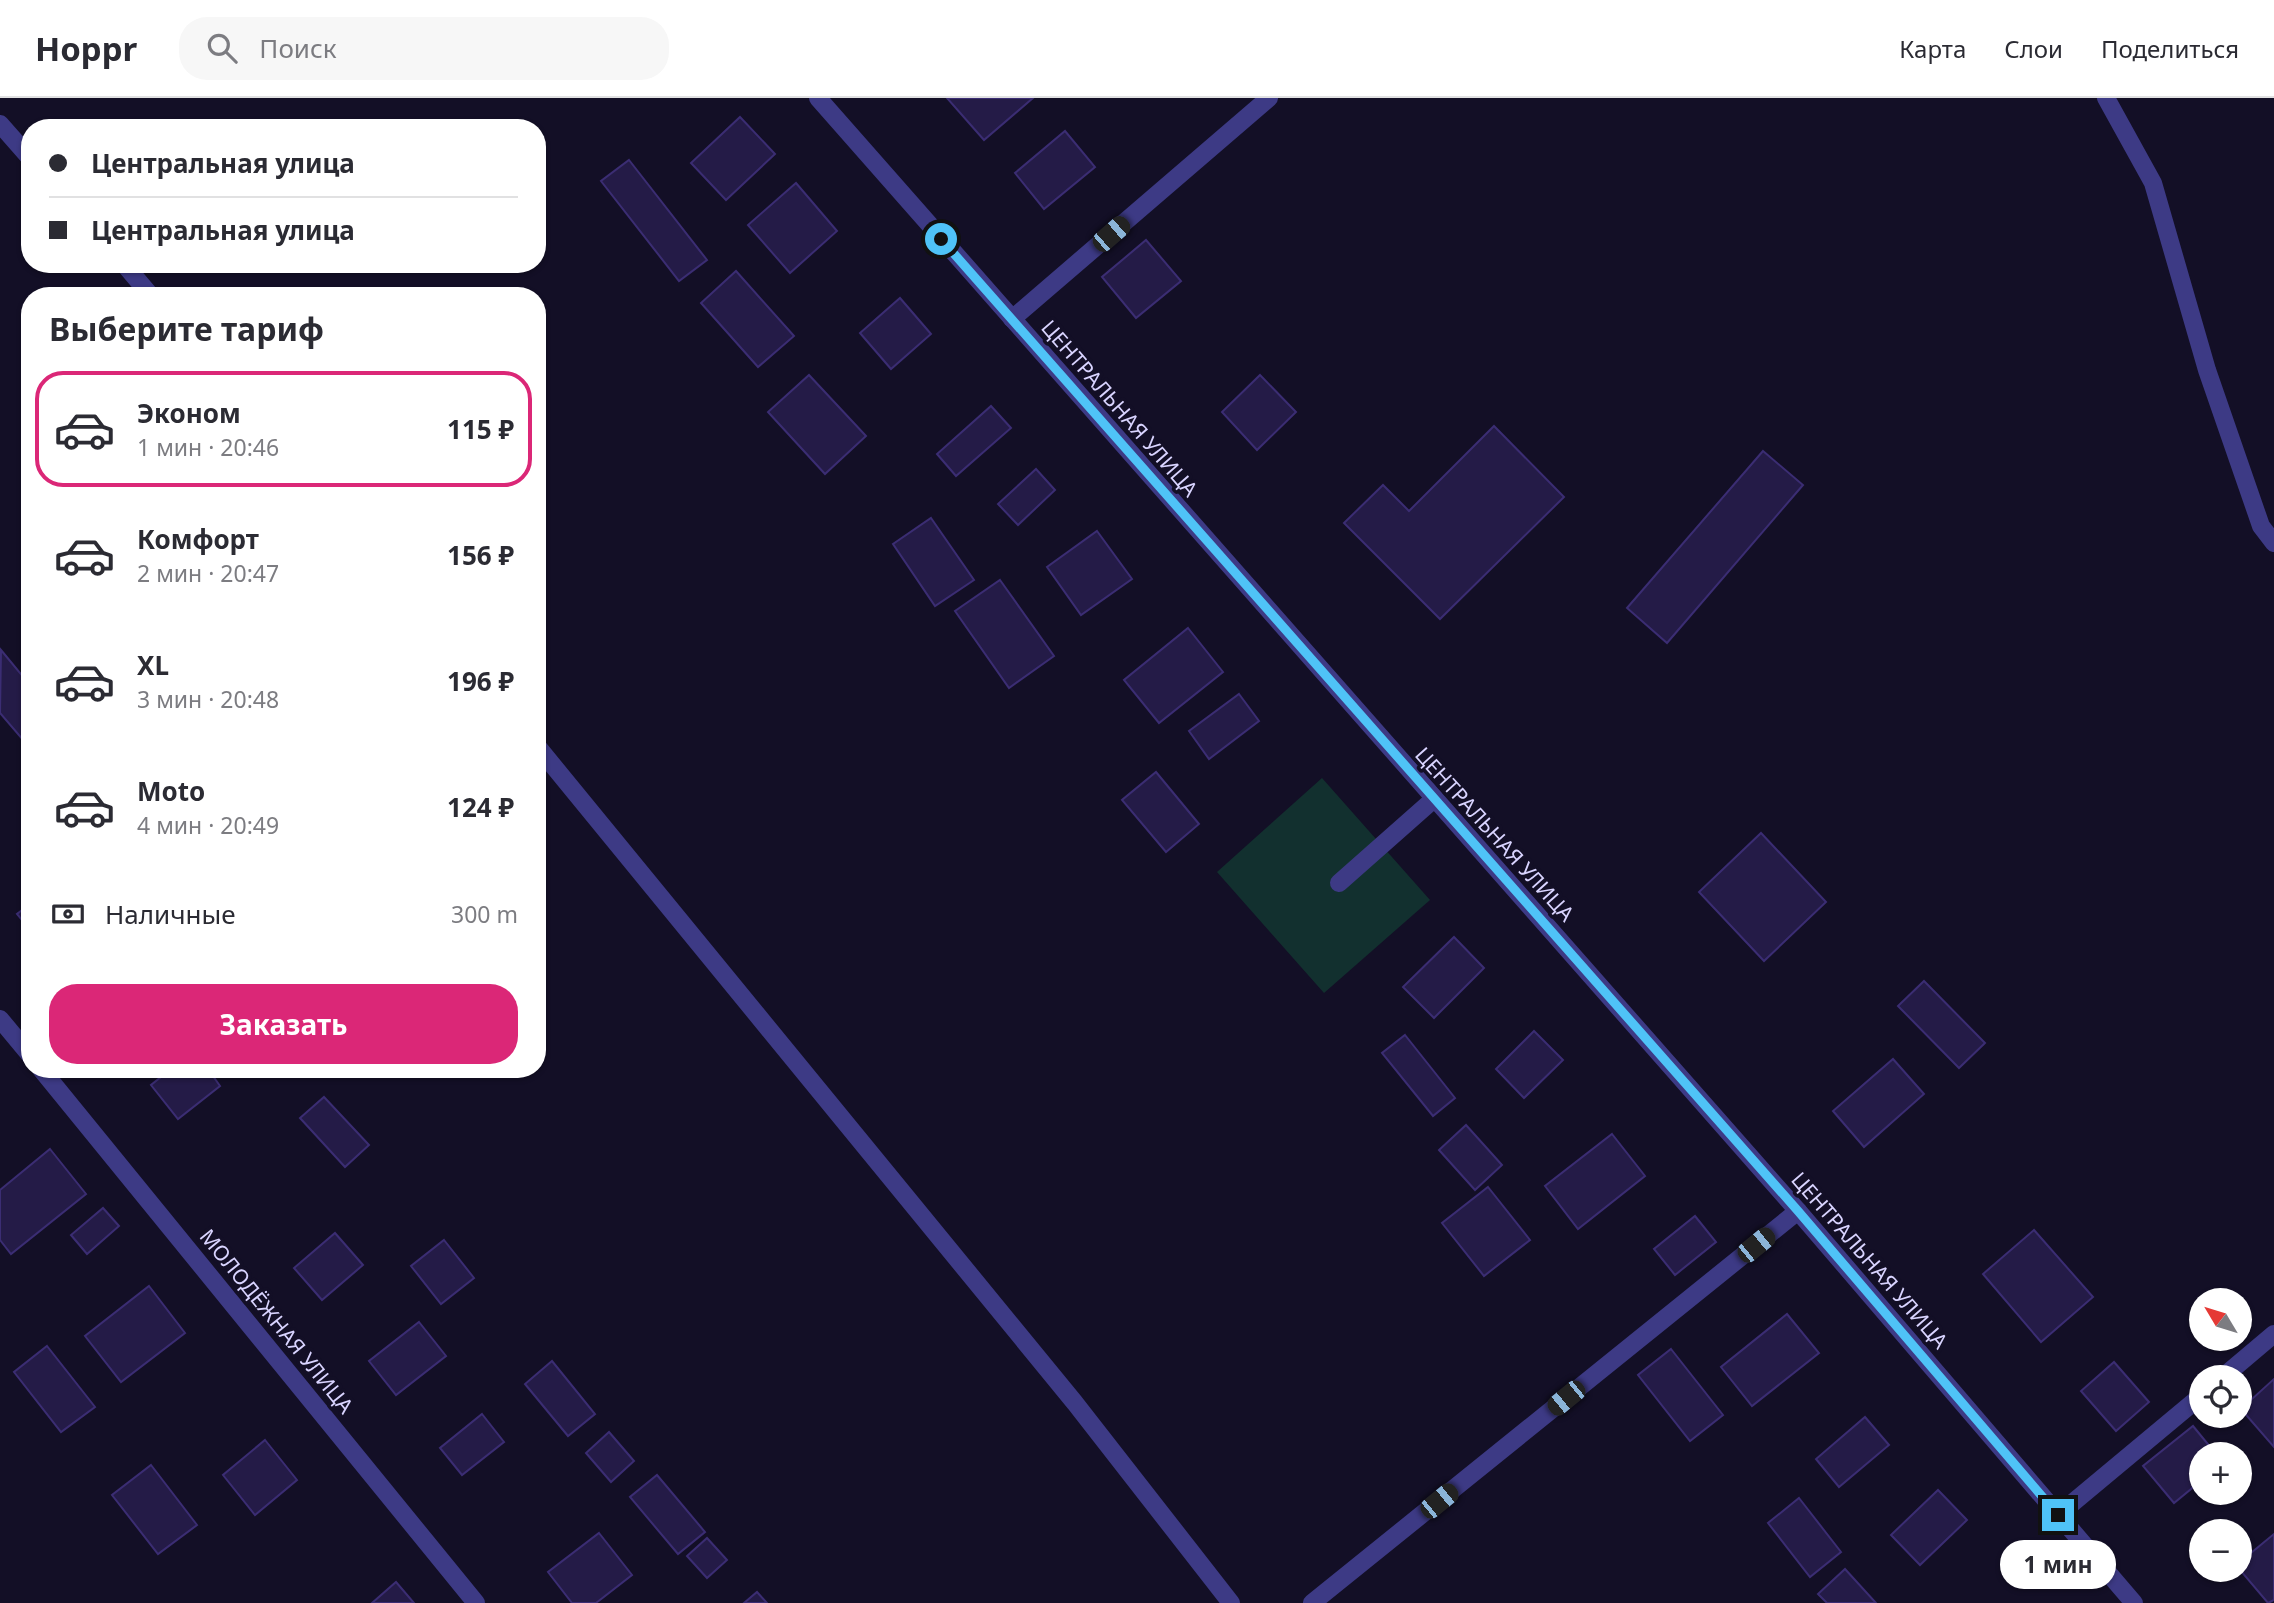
<!DOCTYPE html>
<html lang="ru">
<head>
<meta charset="utf-8">
<style>
  :root { --surface:#fff; --page:#f7f7f7; --text:#2b2b33; --muted:#7c7c81; --line:#e1e1e2; --accent:#db2777 }
  body { margin:0; font-family:"Noto Sans",sans-serif; background:var(--page); color:var(--text); height:100vh; display:flex; flex-direction:column; font-size:26px; white-space:nowrap }
  * { box-sizing:border-box; margin:0 }
  p { font-size:23px; color:var(--muted) }
  .icon { flex:none; width:38px; height:38px; fill:none; stroke:currentColor; stroke-width:2; stroke-linecap:round; stroke-linejoin:round }
  .map { position:relative; flex:1; overflow:hidden }
  .sheet { position:absolute; left:21px; top:189px; width:525px; height:791px; display:flex; flex-direction:column; background:var(--surface); border-radius:28px; box-shadow:0 2px 5px #0004 }
  .sheet>* { flex:none }
  .guide { position:absolute; left:21px; top:21px; width:525px; height:154px; border-radius:28px; box-shadow:0 2px 5px #0004; display:grid; align-content:center; height:154px; padding:0 28px; background:var(--surface) }
  .needle { width:46px; rotate:308deg }
  .buttons { position:absolute; left:2189px; top:1190px; display:grid; gap:14px }
  .buttons a { display:grid; place-items:center; width:63px; height:63px; border-radius:50%; background:var(--surface); box-shadow:0 2px 5px #0004; font-size:35px }
  .end { position:absolute; width:32px; height:32px; margin:-16px; border:9px solid #4fc3f7; background:#111; box-shadow:0 0 0 4px #111 }
  .from { border-radius:50% }
  .bubble { position:absolute; height:49px; border-radius:24px; background:var(--surface); box-shadow:0 2px 5px #0004; font-size:23px; font-weight:700; line-height:49px; text-align:center }
  .car { position:absolute; width:21px; height:42px; margin:-21px -10px; border-radius:9px; box-shadow:0 0 5px 2px #0007; background:linear-gradient(#222 24%,#8ab4d8 0 40%,#222 0 76%,#8ab4d8 0 86%,#222 0) }
  .guide b { display:flex; align-items:center; gap:24px; height:66px; font-size:26px }
  .guide b+b { border-top:2px solid var(--line) }
  .guide i { width:18px; height:18px; background:var(--text) }
  ul { padding:0; list-style:none }
  li { display:flex; align-items:center; gap:21px; height:116px; margin:0 14px 10px; padding:0 14px; border:4px solid transparent; border-radius:28px }
  li div { flex:1 }
  li b { display:block; font-size:26px }
  li em { font-style:normal; font-weight:700 }
  li.on { border-color:var(--accent) }
  li>.icon { width:63px; height:63px; stroke-width:1.5 }
  h2 { padding:0 28px; font-size:32px; line-height:84px }
  .pay { display:flex; align-items:center; gap:18px; height:77px; padding:0 28px; font-size:26px }
  .pay p { margin-inline-start:auto }
  .action { display:flex; gap:14px; margin-top:auto; padding:14px 28px }
  .action a { flex:1; height:80px; border-radius:28px; background:var(--accent); color:#fff; font-size:28px; font-weight:700; line-height:80px; text-align:center }
  header { display:flex; align-items:center; gap:42px; box-sizing:border-box; height:98px; padding:0 35px; background:var(--surface); border-bottom:2px solid var(--line) }
  header strong { font-size:33px }
  nav { display:flex; gap:38px; margin-inline-start:auto; font-size:24px }
  .search { width:490px; height:63px; background:var(--page); display:flex; align-items:center; gap:18px; box-sizing:border-box; padding:0 24px; border-radius:28px; color:var(--muted); font-size:26px }
  .map>svg:first-child { display:block }
  .green { fill:#12302f }
  .building { fill:#241b47; stroke:#3b2d73; stroke-width:2 }
  .lines { fill:none; stroke-linecap:round; stroke-linejoin:round }
  .minor { stroke:#3d3a85; stroke-width:18 }
  .route { stroke:#4fc3f7; stroke-width:9 }
  .labels { text-anchor:middle; dominant-baseline:central; stroke-width:7; stroke-linejoin:round; paint-order:stroke }
  .street-label { font-size:21px; fill:#d9d4ff; stroke:#130f26 }
</style>
</head>
<body>
<header>
<strong>Hoppr</strong>
<div class="search"><svg class="icon" aria-label="search" viewBox="0 0 24 24"><circle cx="10" cy="10" r="6"/><path d="M15 15l6 6"/></svg>Поиск</div>
<nav><a>Карта</a><a>Слои</a><a>Поделиться</a></nav>
</header>
<div class="map">
<svg width="2274" height="1505" viewBox="0 0 2274 1505">
  <rect width="100%" height="100%" fill="#130f26"/>
  <polygon class="green" points="1322,680 1430,802 1324,895 1217,774"/>
  <g class="building">
    <polygon points="947,0 1033,0 984,42"/>
    <polygon points="740,19 775,56 726,102 691,65"/>
    <polygon points="1065,33 1095,69 1044,111 1015,75"/>
    <polygon points="629,62 707,162 679,183 601,83"/>
    <polygon points="796,85 837,133 790,175 748,127"/>
    <polygon points="1146,142 1181,183 1136,220 1102,179"/>
    <polygon points="736,173 794,238 758,269 701,205"/>
    <polygon points="900,200 931,236 891,271 860,235"/>
    <polygon points="809,277 866,338 825,376 768,314"/>
    <polygon points="1260,277 1296,314 1257,352 1222,314"/>
    <polygon points="991,308 1011,330 956,378 937,356"/>
    <polygon points="1494,328 1564,399 1440,521 1344,425 1383,387 1409,413"/>
    <polygon points="1763,353 1803,387 1667,545 1627,510"/>
    <polygon points="1036,371 1055,392 1018,427 998,406"/>
    <polygon points="931,420 974,482 935,508 893,446"/>
    <polygon points="1097,433 1132,481 1081,517 1047,469"/>
    <polygon points="1000,482 1054,558 1009,590 955,513"/>
    <polygon points="1188,530 1223,574 1159,625 1124,582"/>
    <polygon points="1,552 30,587 30,650 0,615"/>
    <polygon points="1239,596 1259,623 1209,661 1189,633"/>
    <polygon points="1156,674 1199,726 1166,754 1122,702"/>
    <polygon points="1761,735 1826,804 1764,863 1699,794"/>
    <polygon points="30,806 30,832 17,816"/>
    <polygon points="1454,839 1484,870 1434,920 1403,889"/>
    <polygon points="1924,883 1985,945 1959,970 1898,908"/>
    <polygon points="1534,933 1563,962 1524,1000 1496,971"/>
    <polygon points="1405,937 1455,1000 1433,1018 1382,955"/>
    <polygon points="1893,961 1924,996 1864,1049 1833,1013"/>
    <polygon points="171,971 208,971 220,988 178,1021 151,987"/>
    <polygon points="324,999 369,1047 345,1069 300,1020"/>
    <polygon points="1466,1027 1502,1067 1475,1092 1439,1052"/>
    <polygon points="1612,1036 1645,1078 1578,1131 1545,1088"/>
    <polygon points="50,1051 86,1096 11,1156 0,1142 0,1092"/>
    <polygon points="1488,1089 1530,1142 1484,1178 1442,1125"/>
    <polygon points="103,1110 119,1128 87,1156 71,1137"/>
    <polygon points="1695,1118 1716,1144 1675,1177 1654,1151"/>
    <polygon points="2034,1132 2093,1199 2041,1244 1983,1176"/>
    <polygon points="335,1135 363,1167 322,1202 294,1170"/>
    <polygon points="444,1142 474,1180 441,1206 411,1168"/>
    <polygon points="149,1188 185,1235 121,1284 85,1238"/>
    <polygon points="1787,1216 1819,1255 1752,1308 1721,1269"/>
    <polygon points="419,1224 446,1258 396,1297 369,1263"/>
    <polygon points="47,1248 95,1309 61,1334 14,1274"/>
    <polygon points="1671,1251 1723,1317 1690,1343 1638,1277"/>
    <polygon points="552,1263 595,1316 568,1338 525,1286"/>
    <polygon points="2114,1264 2149,1304 2116,1333 2081,1293"/>
    <polygon points="2274,1281 2274,1349 2241,1311"/>
    <polygon points="482,1316 504,1344 462,1377 440,1350"/>
    <polygon points="1865,1319 1889,1347 1839,1389 1816,1361"/>
    <polygon points="2193,1328 2216,1356 2202,1356 2202,1382 2174,1405 2143,1368"/>
    <polygon points="609,1334 634,1363 611,1384 586,1355"/>
    <polygon points="265,1342 297,1382 255,1417 223,1377"/>
    <polygon points="151,1367 197,1427 158,1456 112,1397"/>
    <polygon points="657,1377 705,1434 678,1456 630,1399"/>
    <polygon points="1938,1392 1967,1422 1920,1467 1891,1437"/>
    <polygon points="1799,1400 1841,1454 1810,1479 1768,1425"/>
    <polygon points="599,1435 632,1477 596,1505 572,1505 548,1474"/>
    <polygon points="2274,1436 2274,1502 2268,1505 2240,1472 2240,1464"/>
    <polygon points="707,1440 727,1462 707,1480 687,1458"/>
    <polygon points="1845,1471 1876,1505 1827,1505 1818,1496"/>
    <polygon points="396,1484 414,1505 372,1505"/>
    <polygon points="757,1494 767,1505 744,1505"/>
  </g>
  <g class="lines">
    <g class="minor">
      <polyline points="818,0 1798,1113 2134,1505"/>
      <polyline points="2106,0 2153,85 2207,272 2261,428 2274,445"/>
      <polyline points="0,26 30,60"/>
      <polyline points="124,166 151,198"/>
      <polyline points="1012,221 1269,0"/>
      <polyline points="537,648 1075,1305 1231,1505"/>
      <polyline points="1339,785 1434,701"/>
      <polyline points="0,921 30,957"/>
      <polyline points="41,971 476,1505"/>
      <polyline points="2223,1279 2274,1236"/>
      <polyline points="2058,1417 2202,1297"/>
      <polyline points="1312,1505 1798,1113"/>
    </g>
  </g>
  <g class="lines">
    <polyline class="route" points="941,141 1798,1113 2058,1417"/>
  </g>
  <g class="labels">
    <g class="street-label">
      <text transform="translate(1120 310) rotate(49)">ЦЕНТРАЛЬНАЯ УЛИЦА</text>
      <text transform="translate(1495 736) rotate(48)">ЦЕНТРАЛЬНАЯ УЛИЦА</text>
      <text transform="translate(1870 1162) rotate(49)">ЦЕНТРАЛЬНАЯ УЛИЦА</text>
      <text transform="translate(277 1223) rotate(51)">МОЛОДЁЖНАЯ УЛИЦА</text>
    </g>
  </g>
</svg>
<div class="buttons">
<a><svg class="needle" viewBox="-14 -14 28 28"><path d="M0-13l5 13h-10z" fill="#e53935"/><path d="M0 13l5-13h-10z" fill="#7c7c81"/></svg></a>
<a><svg class="icon" aria-label="locate" viewBox="0 0 24 24"><circle cx="12" cy="12" r="6"/><path d="M12 2v4M12 18v4M2 12h4M18 12h4"/></svg></a>
<a>+</a>
<a>−</a>
</div>
<i class="end from" style="left:941px;top:141px"></i>
<i class="end" style="left:2058px;top:1417px"></i>
<div class="bubble" style="left:2000px;top:1442px;width:116px">1 мин</div>
<i class="car" style="left:1111px;top:136px;rotate:49deg"></i>
<i class="car" style="left:1756px;top:1147px;rotate:51deg"></i>
<i class="car" style="left:1566px;top:1300px;rotate:231deg"></i>
<i class="car" style="left:1439px;top:1403px;rotate:51deg"></i>
<div class="guide">
<b><i class="from"></i>Центральная улица</b>
<b><i></i>Центральная улица</b>
</div>
<section class="sheet">
<h2>Выберите тариф</h2>
<ul>
<li class="on"><svg class="icon" aria-label="car" viewBox="0 0 24 24"><path d="M5 17H2v-5l4-1 3-4h7l3 4 3 1v5h-3M9 17h6M6 11h13"/><circle cx="7" cy="17" r="2"/><circle cx="17" cy="17" r="2"/></svg><div><b>Эконом</b><p>1 мин · 20:46</p></div><em>115 ₽</em></li>
<li><svg class="icon" aria-label="car" viewBox="0 0 24 24"><path d="M5 17H2v-5l4-1 3-4h7l3 4 3 1v5h-3M9 17h6M6 11h13"/><circle cx="7" cy="17" r="2"/><circle cx="17" cy="17" r="2"/></svg><div><b>Комфорт</b><p>2 мин · 20:47</p></div><em>156 ₽</em></li>
<li><svg class="icon" aria-label="car" viewBox="0 0 24 24"><path d="M5 17H2v-5l4-1 3-4h7l3 4 3 1v5h-3M9 17h6M6 11h13"/><circle cx="7" cy="17" r="2"/><circle cx="17" cy="17" r="2"/></svg><div><b>XL</b><p>3 мин · 20:48</p></div><em>196 ₽</em></li>
<li><svg class="icon" aria-label="car" viewBox="0 0 24 24"><path d="M5 17H2v-5l4-1 3-4h7l3 4 3 1v5h-3M9 17h6M6 11h13"/><circle cx="7" cy="17" r="2"/><circle cx="17" cy="17" r="2"/></svg><div><b>Moto</b><p>4 мин · 20:49</p></div><em>124 ₽</em></li>
</ul>
<div class="pay"><svg class="icon" aria-label="cash" viewBox="0 0 24 24"><path d="M3 7h18v10H3z"/><circle cx="12" cy="12" r="2"/></svg>Наличные<p>300 m</p></div>
<div class="action"><a>Заказать</a></div>
</section>
</div>
</body>
</html>
